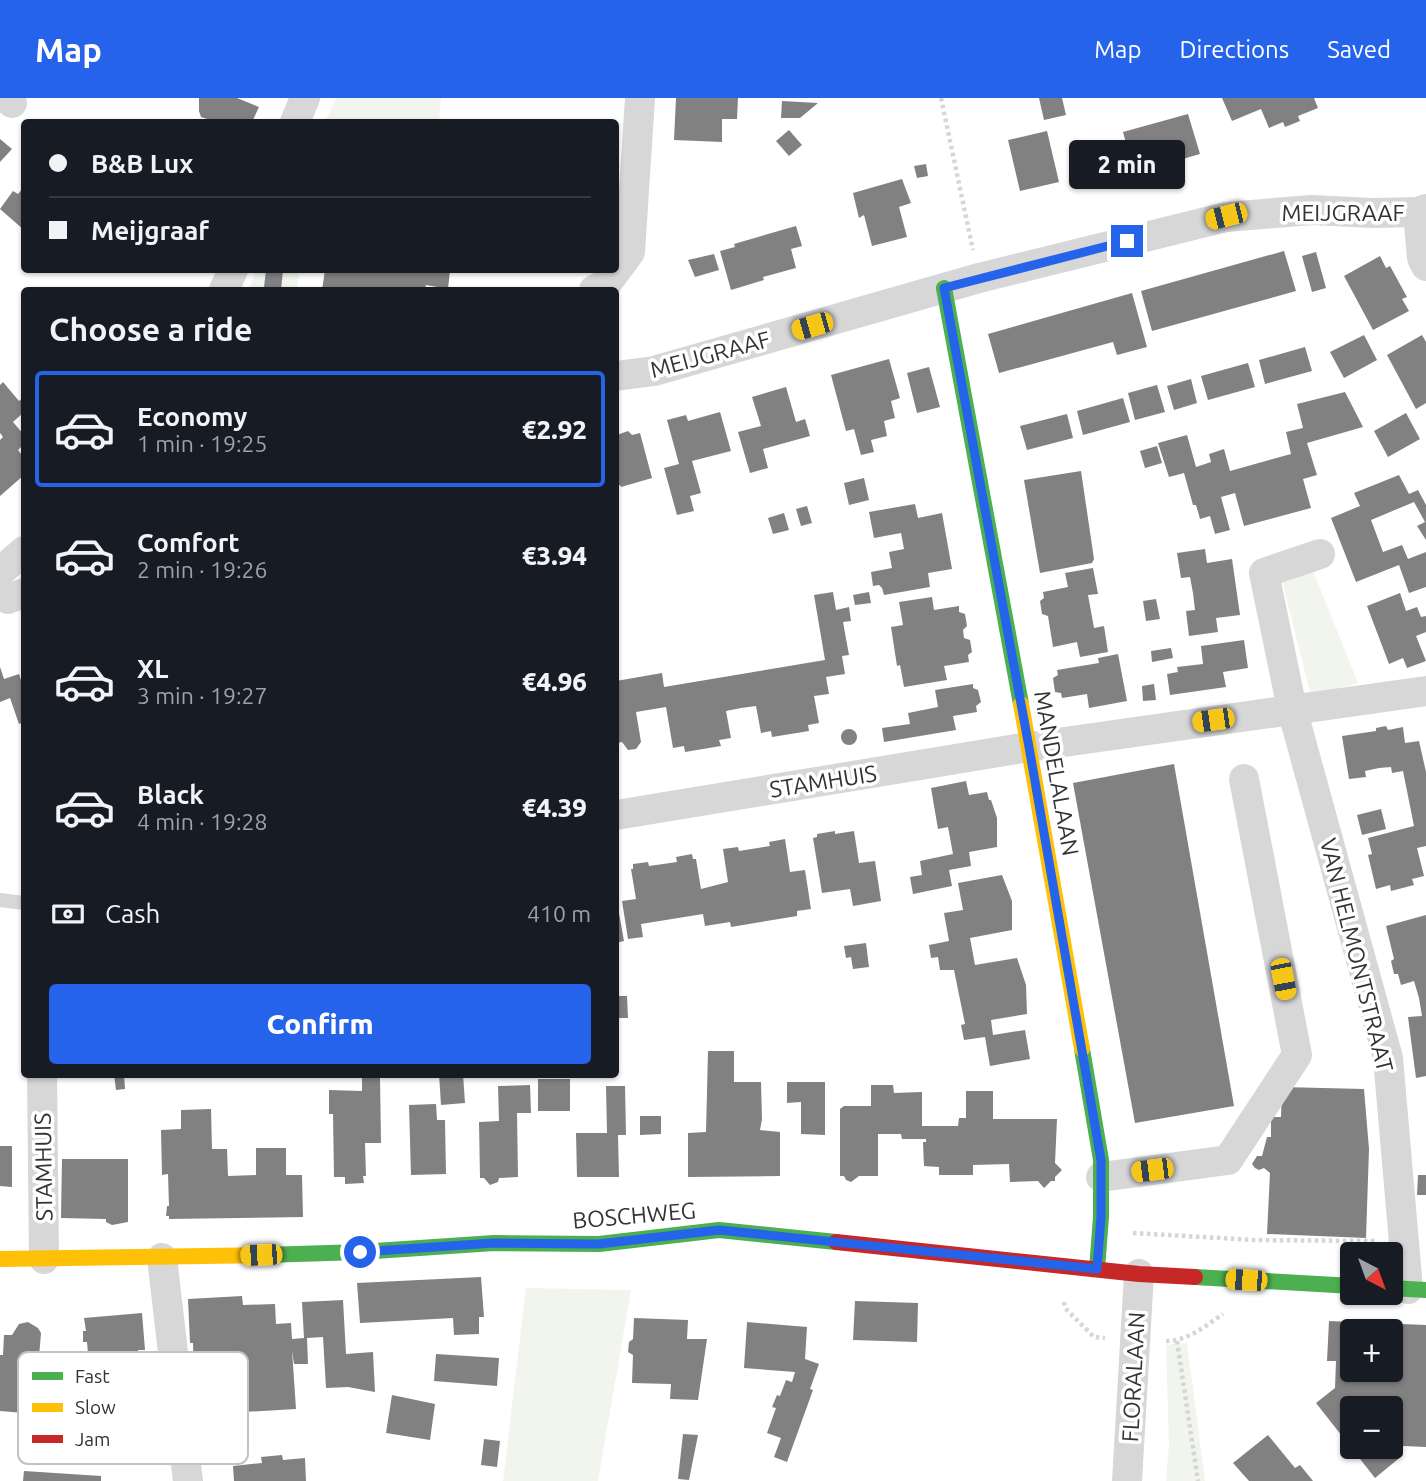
<!DOCTYPE html>
<html lang="en">
<head>
<meta charset="utf-8">
<style>
  :root { --surface:#171b24; --page:#242831; --text:#f1f3f6; --muted:#9ea1a6; --line:#363941; --accent:#2563eb }
  body { margin:0; font-family:Ubuntu,sans-serif; background:var(--page); color:var(--text); height:100vh; display:flex; flex-direction:column; font-size:26px; white-space:nowrap }
  * { box-sizing:border-box; margin:0 }
  p { font-size:23px; color:var(--muted) }
  .icon { flex:none; width:38px; height:38px; fill:none; stroke:currentColor; stroke-width:2; stroke-linecap:round; stroke-linejoin:round }
  .map { position:relative; flex:1; overflow:hidden }
  .sheet { position:absolute; left:21px; top:189px; width:598px; height:791px; display:flex; flex-direction:column; background:var(--surface); border-radius:7px; box-shadow:0 2px 5px #0004 }
  .sheet>* { flex:none }
  .top-card { position:absolute; left:21px; top:21px; width:598px; height:154px; border-radius:7px; box-shadow:0 2px 5px #0004; display:grid; align-content:center; height:154px; padding:0 28px; background:var(--surface) }
  .needle { width:46px; rotate:139deg }
  .controls { position:absolute; left:1340px; top:1144px; display:grid; gap:14px }
  .controls a { display:grid; place-items:center; width:63px; height:63px; border-radius:7px; background:var(--surface); box-shadow:0 2px 5px #0004; font-size:35px }
  .end { position:absolute; width:32px; height:32px; margin:-16px; border:9px solid #2563eb; background:#fff; box-shadow:0 0 0 4px #fff }
  .from { border-radius:50% }
  .bubble { position:absolute; height:49px; border-radius:7px; background:var(--surface); box-shadow:0 2px 5px #0004; font-size:23px; font-weight:800; line-height:49px; text-align:center }
  .car { position:absolute; width:21px; height:42px; margin:-21px -10px; border-radius:9px; box-shadow:0 0 5px 2px #0007; background:linear-gradient(#f5c518 24%,#345 0 40%,#f5c518 0 76%,#345 0 86%,#f5c518 0) }
  .top-card b { display:flex; align-items:center; gap:24px; height:66px; font-size:26px }
  .top-card b+b { border-top:2px solid var(--line) }
  .top-card i { width:18px; height:18px; background:var(--text) }
  ul { padding:0; list-style:none }
  li { display:flex; align-items:center; gap:21px; height:116px; margin:0 14px 10px; padding:0 14px; border:4px solid transparent; border-radius:7px }
  li div { flex:1 }
  li b { display:block; font-size:26px }
  li em { font-style:normal; font-weight:800 }
  li.current { border-color:var(--accent) }
  li>.icon { width:63px; height:63px; stroke-width:1.5 }
  h2 { padding:0 28px; font-size:32px; line-height:84px }
  .pay { display:flex; align-items:center; gap:18px; height:77px; padding:0 28px; font-size:26px }
  .pay p { margin-inline-start:auto }
  .cta { display:flex; gap:14px; margin-top:auto; padding:14px 28px }
  .cta a { flex:1; height:80px; border-radius:7px; background:var(--accent); color:#fff; font-size:28px; font-weight:800; line-height:80px; text-align:center }
  header { display:flex; align-items:center; gap:42px; box-sizing:border-box; height:98px; padding:0 35px; background:var(--accent); color:#fff }
  header strong { font-size:33px }
  nav { display:flex; gap:38px; margin-inline-start:auto; font-size:24px }
  .map>svg:first-child { display:block }
  .green { fill:#f1f5ed }
  .building { fill:#818181; fill-rule:evenodd }
  .lines { fill:none; stroke-linecap:round; stroke-linejoin:round }
  .path { stroke:#d6d6d6; stroke-width:4.5; stroke-dasharray:3.5 3.5; stroke-linecap:butt }
  .lane { stroke:#d7d7d7; stroke-width:14 }
  .street { stroke:#d7d7d7; stroke-width:30 }
  .fast { stroke:#4caf50; stroke-width:16 }
  .slow { stroke:#ffc107; stroke-width:16 }
  .jam { stroke:#c62828; stroke-width:16 }
  .route { stroke:#2563eb; stroke-width:9 }
  .labels { text-anchor:middle; dominant-baseline:central; stroke-width:7; stroke-linejoin:round; paint-order:stroke }
  .street-label { font-size:23px; fill:#333; stroke:#fff }
  .key { fill:#fff; stroke:#c2c2c2; stroke-width:2 }
  .key-label { font-size:19px; fill:#333 }
</style>
</head>
<body>
<header>
<strong>Map</strong>
<nav><a>Map</a><a>Directions</a><a>Saved</a></nav>
</header>
<div class="map">
<svg width="1426" height="1383" viewBox="0 0 1426 1383">
  <rect width="100%" height="100%" fill="#fff"/>
  <g class="green">
    <polygon points="336,0 441,0 439,24 325,24"/>
    <polygon points="256,172 299,172 297,192 249,192"/>
    <polygon points="1309,463 1358,585 1311,598 1279,470"/>
    <polygon points="526,1190 631,1192 598,1383 503,1383"/>
    <polygon points="1187,1245 1205,1383 1166,1383 1169,1347 1166,1247"/>
  </g>
  <g class="building">
    <polygon points="199,0 237,0 259,9 252,24 209,24 210,22 201,19 199,13"/>
    <polygon points="676,0 738,0 737,21 722,21 722,44 674,42"/>
    <polygon points="1039,0 1062,0 1066,17 1044,22"/>
    <polygon points="1222,0 1314,0 1318,10 1298,18 1300,23 1285,29 1283,24 1269,30 1261,11 1232,23"/>
    <polygon points="782,3 818,5 800,20 781,20"/>
    <polygon points="1188,16 1200,56 1134,75 1123,34"/>
    <polygon points="789,32 802,47 789,58 776,43"/>
    <polygon points="1047,33 1059,84 1020,93 1008,42"/>
    <polygon points="0,41 12,51 0,64"/>
    <polygon points="926,66 928,78 917,80 914,68"/>
    <polygon points="902,81 911,105 899,109 907,139 872,148 864,117 859,120 853,95"/>
    <polygon points="24,89 24,132 0,111 13,93 18,96"/>
    <polygon points="796,128 802,148 791,151 796,170 763,179 764,182 731,192 720,153 735,149 734,146"/>
    <polygon points="1284,153 1296,193 1152,233 1141,193"/>
    <polygon points="1316,154 1326,190 1312,194 1302,158"/>
    <polygon points="714,156 719,172 695,179 688,162"/>
    <polygon points="1380,158 1386,170 1390,168 1407,199 1402,201 1409,213 1373,232 1344,178"/>
    <polygon points="266,172 283,172 281,192 264,189"/>
    <polygon points="325,172 450,172 448,191 426,187 425,192 322,192"/>
    <polygon points="1132,195 1147,249 1117,257 1113,244 999,275 988,236"/>
    <polygon points="1364,237 1377,262 1344,280 1330,254"/>
    <polygon points="1422,237 1426,244 1426,305 1416,311 1387,257"/>
    <polygon points="1305,249 1312,273 1265,286 1259,262"/>
    <polygon points="889,261 900,300 891,303 895,320 884,323 887,338 871,342 874,354 861,357 854,331 846,333 831,277"/>
    <polygon points="1248,265 1255,289 1208,302 1201,278"/>
    <polygon points="929,269 940,309 917,315 907,275"/>
    <polygon points="1191,281 1197,305 1174,312 1167,288"/>
    <polygon points="3,284 19,303 24,299 24,314 13,324 24,337 24,346 18,352 24,360 24,377 0,398 0,342 3,339 0,335 0,287"/>
    <polygon points="1157,287 1165,314 1135,322 1128,295"/>
    <polygon points="786,289 796,324 805,321 810,338 763,351 768,370 750,375 738,334 761,328 752,299"/>
    <polygon points="1345,294 1363,329 1307,345 1317,377 1303,381 1311,410 1244,428 1235,395 1221,399 1230,432 1215,436 1210,418 1200,421 1196,407 1193,407 1184,375 1169,379 1158,345 1187,337 1196,369 1211,364 1209,356 1224,351 1230,373 1291,356 1286,334 1303,330 1297,306"/>
    <polygon points="1123,300 1130,324 1083,337 1077,313"/>
    <polygon points="720,314 731,353 692,363 701,395 690,398 694,413 677,417 664,370 679,366 667,322 686,317 688,323"/>
    <polygon points="1406,315 1420,341 1388,359 1374,333"/>
    <polygon points="1067,316 1073,340 1027,352 1020,328"/>
    <polygon points="628,333 632,337 640,335 652,380 621,389 620,387 616,389 616,340 617,337"/>
    <polygon points="1157,348 1162,365 1145,370 1140,353"/>
    <polygon points="1081,373 1094,461 1092,465 1040,475 1024,382"/>
    <polygon points="1399,377 1409,396 1418,392 1426,407 1426,442 1417,428 1425,424 1414,404 1371,422 1383,454 1402,447 1408,461 1426,454 1426,489 1409,495 1399,467 1356,484 1331,420 1360,408 1354,395"/>
    <polygon points="864,380 869,402 849,407 844,385"/>
    <polygon points="915,406 918,420 942,415 952,471 928,475 930,489 884,497 882,490 879,487 873,488 871,474 892,470 889,454 904,451 901,435 874,440 869,414"/>
    <polygon points="807,408 812,425 801,428 796,411"/>
    <polygon points="784,415 789,432 773,436 768,420"/>
    <polygon points="1205,451 1207,465 1232,461 1240,517 1216,520 1218,534 1189,538 1186,513 1195,512 1193,495 1190,479 1181,480 1177,455"/>
    <polygon points="1093,470 1098,496 1088,497 1094,530 1104,528 1108,554 1080,559 1077,544 1053,549 1048,518 1042,516 1040,503 1044,500 1043,494 1068,489 1065,475"/>
    <polygon points="833,494 836,512 849,509 851,523 843,524 849,557 842,558 845,576 826,579 829,596 814,598 819,625 808,627 809,633 772,639 771,633 761,635 756,608 741,610 726,613 731,640 719,642 721,648 685,654 684,648 673,650 666,609 636,614 641,644 636,651 628,652 622,644 616,645 616,583 662,575 664,589 825,562 814,497"/>
    <polygon points="869,494 871,505 855,507 853,497"/>
    <polygon points="1400,495 1406,513 1417,509 1421,519 1426,518 1426,534 1416,538 1426,563 1407,570 1403,560 1389,566 1367,508"/>
    <polygon points="932,499 934,512 959,508 959,514 965,516 967,528 963,532 964,540 970,542 972,554 968,557 969,564 944,568 947,582 904,589 900,567 897,568 891,529 903,527 899,504"/>
    <polygon points="1156,501 1160,521 1146,523 1143,503"/>
    <polygon points="1244,542 1248,570 1223,574 1226,589 1170,597 1167,576 1178,574 1177,569 1203,566 1201,548"/>
    <polygon points="1171,550 1173,560 1152,564 1151,553"/>
    <polygon points="1118,556 1127,603 1089,610 1087,596 1062,600 1061,595 1055,594 1053,580 1058,577 1057,572 1099,565 1098,560"/>
    <polygon points="0,569 4,581 19,576 24,591 24,624 19,626 10,600 0,604"/>
    <polygon points="973,586 973,590 978,592 981,604 976,608 977,614 953,618 956,632 884,644 882,630 910,626 908,615 938,609 935,592"/>
    <polygon points="1154,586 1156,602 1143,603 1142,588"/>
    <polygon points="1386,628 1388,632 1403,629 1405,645 1419,643 1426,674 1426,748 1417,750 1424,778 1412,781 1414,787 1391,793 1390,787 1376,791 1368,757 1372,756 1368,740 1414,728 1403,673 1392,675 1391,669 1379,670 1365,673 1366,679 1349,681 1342,638 1376,633 1376,630"/>
    <circle cx="849" cy="639" r="8"/>
    <polygon points="1174,666 1234,1008 1135,1025 1073,685"/>
    <polygon points="966,683 969,697 987,694 989,702 991,702 997,720 997,749 969,754 971,768 949,772 952,788 913,796 910,779 922,777 920,763 953,756 948,729 938,731 931,690"/>
    <polygon points="1381,711 1386,731 1362,737 1357,717"/>
    <polygon points="835,733 835,736 854,733 859,765 875,763 881,803 853,808 850,791 822,795 813,740 817,739 817,736"/>
    <polygon points="785,741 790,774 805,772 811,811 797,813 797,818 731,829 730,824 705,828 703,816 641,826 643,839 628,841 622,803 636,801 631,771 633,771 633,766 648,764 649,768 677,764 676,759 692,756 693,761 696,761 701,791 728,784 723,751 738,749 739,753 770,748 769,744"/>
    <polygon points="1002,777 1012,803 1012,832 970,840 975,867 1017,860 1026,887 1027,916 991,922 993,937 1025,932 1030,961 990,968 985,939 964,942 961,927 965,926 954,872 940,872 938,859 931,860 929,847 949,843 944,815 963,812 958,785"/>
    <polygon points="617,804 624,843 616,845 616,805"/>
    <polygon points="1426,817 1426,978 1416,980 1408,919 1422,918 1419,900 1414,883 1401,887 1398,876 1394,876 1391,863 1394,861 1386,828"/>
    <polygon points="866,845 869,869 853,871 851,859 846,860 844,848"/>
    <polygon points="616,898 627,898 628,920 616,920"/>
    <polygon points="708,953 734,953 734,984 761,984 762,1021 760,1032 780,1034 780,1078 688,1079 688,1035 706,1034"/>
    <polygon points="114,976 124,976 125,991 116,992"/>
    <polygon points="439,976 463,976 465,1005 441,1007"/>
    <polygon points="380,979 381,1045 365,1045 366,1078 363,1078 364,1085 345,1086 345,1079 334,1079 333,1016 329,1016 329,992 362,993 362,980"/>
    <rect x="538" y="981" width="32" height="32"/>
    <polygon points="787,984 825,984 825,1037 801,1036 801,1004 787,1005"/>
    <polygon points="530,987 531,1015 517,1015 518,1079 499,1080 498,1084 490,1087 484,1080 480,1080 479,1024 499,1023 498,988"/>
    <polygon points="871,987 893,987 894,995 922,994 922,1028 958,1028 959,1020 966,1020 966,993 993,993 993,1021 1057,1021 1055,1065 1062,1072 1055,1079 1055,1083 1051,1083 1044,1090 1038,1083 1010,1084 1009,1066 973,1067 973,1077 939,1077 939,1069 924,1068 923,1044 926,1044 926,1041 902,1041 901,1036 878,1036 878,1078 859,1078 851,1084 846,1082 844,1078 840,1078 840,1011 844,1008 871,1008"/>
    <polygon points="606,988 625,988 626,1037 618,1037 619,1079 577,1079 576,1035 607,1035"/>
    <polygon points="1282,989 1364,991 1369,1051 1366,1140 1267,1136 1270,1075 1264,1070 1259,1072 1255,1070 1252,1066 1257,1058 1262,1058 1267,1039 1271,1039 1271,1019 1281,1019"/>
    <polygon points="436,1006 437,1022 445,1022 446,1076 411,1077 409,1007"/>
    <polygon points="211,1011 212,1051 227,1051 228,1078 256,1077 256,1050 286,1050 286,1077 302,1077 303,1119 169,1121 169,1118 166,1118 167,1108 169,1108 168,1076 162,1077 161,1032 181,1031 181,1012"/>
    <polygon points="640,1018 661,1018 661,1036 640,1037"/>
    <polygon points="0,1048 12,1048 12,1089 0,1088"/>
    <polygon points="62,1061 128,1061 128,1124 112,1127 106,1124 106,1121 61,1120"/>
    <polygon points="1418,1077 1426,1077 1426,1097 1417,1097"/>
    <polygon points="481,1179 484,1219 479,1219 479,1236 454,1237 453,1220 360,1225 357,1185"/>
    <polygon points="242,1198 243,1207 275,1206 276,1226 291,1225 292,1241 304,1240 302,1204 343,1202 346,1256 373,1254 375,1294 348,1289 326,1290 323,1239 307,1240 308,1266 294,1266 292,1252 296,1311 211,1316 210,1304 195,1305 193,1245 190,1245 188,1201"/>
    <polygon points="855,1203 918,1205 917,1244 853,1242"/>
    <polygon points="142,1215 145,1252 138,1252 143,1304 157,1308 163,1321 162,1328 154,1336 95,1342 92,1305 97,1305 96,1299 53,1296 52,1313 36,1312 36,1316 0,1313 0,1257 3,1257 4,1237 12,1237 19,1226 28,1224 38,1230 41,1235 39,1259 93,1262 92,1256 88,1256 87,1244 83,1244 83,1233 86,1233 84,1220"/>
    <polygon points="634,1220 688,1222 687,1241 707,1241 698,1302 670,1301 671,1286 632,1285 633,1257 628,1254 629,1244 633,1241"/>
    <path d="M1329 1223 1426 1227V1349L1403 1348V1357L1375 1380 1316 1305 1335 1290 1336 1263H1327ZM1353 1234H1391V1272H1353ZM1353 1311H1391V1349H1353Z"/>
    <polygon points="747,1224 807,1229 805,1261 819,1266 810,1291 813,1292 787,1364 774,1359 781,1340 767,1335 776,1310 772,1309 777,1297 780,1298 786,1282 792,1284 795,1274 744,1270"/>
    <polygon points="436,1256 499,1260 497,1288 434,1283"/>
    <polygon points="392,1297 435,1306 430,1342 386,1335"/>
    <polygon points="683,1336 698,1337 689,1382 678,1381"/>
    <polygon points="1268,1337 1295,1370 1300,1367 1313,1383 1249,1383 1233,1365"/>
    <polygon points="484,1341 500,1343 497,1369 481,1367"/>
    <polygon points="282,1357 283,1362 305,1360 306,1383 234,1383 233,1368 262,1365 261,1359"/>
    <polygon points="24,1373 101,1378 101,1383 23,1383"/>
  </g>
  <g class="lines">
    <g class="path">
      <polyline points="941,0 973,152"/>
      <polyline points="1133,1135 1254,1142 1376,1143"/>
      <polyline points="1064,1204 1065,1210 1094,1239 1105,1240"/>
      <path d="M1166 1243C1188 1243 1205 1228 1223 1216"/>
      <polyline points="1177,1243 1198,1383"/>
    </g>
    <polyline class="lane" points="0,802 24,805"/>
    <g class="street">
      <polyline points="7,0 12,5"/>
      <polyline points="295,24 305,0"/>
      <polyline points="1418,114 1422,160 1426,168"/>
      <polyline points="224,192 233,172"/>
      <polyline points="594,192 607,185 630,154 640,0"/>
      <polyline points="616,278 654,273 979,180 1226,119 1312,112 1373,115 1418,114 1426,111"/>
      <polyline points="1320,456 1264,475 1292,611 1388,960 1408,1191"/>
      <polyline points="0,474 24,453"/>
      <polyline points="0,497 8,501 24,495"/>
      <polyline points="616,717 1029,649 1426,593"/>
      <polyline points="42,976 44,1161"/>
      <polyline points="1101,1079 1228,1062 1297,957 1244,681"/>
      <polyline points="162,1160 188,1383"/>
      <polyline points="1127,1383 1139,1176"/>
    </g>
    <g class="fast">
      <polyline points="944,190 1021,606"/>
      <polyline points="1082,951 1101,1062 1101,1119 1097,1171"/>
      <polyline points="265,1157 360,1154 494,1145 599,1146 719,1132 836,1144"/>
      <polyline points="1195,1179 1353,1188"/>
      <polyline points="1391,1190 1426,1192"/>
    </g>
    <g class="slow">
      <polyline points="1021,606 1082,951"/>
      <polyline points="0,1161 265,1157"/>
    </g>
    <polyline class="jam" points="836,1144 1139,1176 1195,1179"/>
  </g>
  <g class="lines">
    <polyline class="route" points="360,1154 494,1145 599,1146 719,1132 1097,1171 1101,1119 1101,1062 1029,649 944,190 1127,143"/>
  </g>
  <g class="labels">
    <g class="street-label">
      <text x="1343" y="114">MEIJGRAAF</text>
      <text transform="translate(710 256) rotate(-15)">MEIJGRAAF</text>
      <text transform="translate(1057 675) rotate(80)">MANDELALAAN</text>
      <text transform="translate(823 683) rotate(-9)">STAMHUIS</text>
      <text transform="translate(1357 857) rotate(76)">VAN HELMONTSTRAAT</text>
      <text transform="translate(43 1069) rotate(-91)">STAMHUIS</text>
      <text transform="translate(634 1117) rotate(-5)">BOSCHWEG</text>
      <text transform="translate(1133 1279) rotate(-87)">FLORALAAN</text>
    </g>
  </g>
  <rect x="18" y="1254" width="230" height="112" rx="10" class="key"/>
  <rect x="32" y="1274" width="31" height="8" fill="#4caf50"/>
  <rect x="32" y="1305" width="31" height="9" fill="#ffc107"/>
  <rect x="32" y="1337" width="31" height="8" fill="#c62828"/>
  <g class="key-label">
    <text x="75" y="1285">Fast</text>
    <text x="75" y="1316">Slow</text>
    <text x="75" y="1348">Jam</text>
  </g>
</svg>
<div class="controls">
<a><svg class="needle" viewBox="-14 -14 28 28"><path d="M0-13l5 13h-10z" fill="#e53935"/><path d="M0 13l5-13h-10z" fill="#9ea1a6"/></svg></a>
<a>+</a>
<a>−</a>
</div>
<i class="end from" style="left:360px;top:1154px"></i>
<i class="end" style="left:1127px;top:143px"></i>
<div class="bubble" style="left:1069px;top:42px;width:116px">2 min</div>
<i class="car" style="left:1226px;top:118px;rotate:256deg"></i>
<i class="car" style="left:812px;top:228px;rotate:254deg"></i>
<i class="car" style="left:1213px;top:622px;rotate:262deg"></i>
<i class="car" style="left:1283px;top:881px;rotate:169deg"></i>
<i class="car" style="left:1152px;top:1072px;rotate:263deg"></i>
<i class="car" style="left:261px;top:1157px;rotate:268deg"></i>
<i class="car" style="left:1246px;top:1182px;rotate:273deg"></i>
<div class="top-card">
<b><i class="from"></i>B&amp;B Lux</b>
<b><i></i>Meijgraaf</b>
</div>
<section class="sheet">
<h2>Choose a ride</h2>
<ul>
<li class="current"><svg class="icon" aria-label="car" viewBox="0 0 24 24"><path d="M5 17H2v-5l4-1 3-4h7l3 4 3 1v5h-3M9 17h6M6 11h13"/><circle cx="7" cy="17" r="2"/><circle cx="17" cy="17" r="2"/></svg><div><b>Economy</b><p>1 min · 19:25</p></div><em>€2.92</em></li>
<li><svg class="icon" aria-label="car" viewBox="0 0 24 24"><path d="M5 17H2v-5l4-1 3-4h7l3 4 3 1v5h-3M9 17h6M6 11h13"/><circle cx="7" cy="17" r="2"/><circle cx="17" cy="17" r="2"/></svg><div><b>Comfort</b><p>2 min · 19:26</p></div><em>€3.94</em></li>
<li><svg class="icon" aria-label="car" viewBox="0 0 24 24"><path d="M5 17H2v-5l4-1 3-4h7l3 4 3 1v5h-3M9 17h6M6 11h13"/><circle cx="7" cy="17" r="2"/><circle cx="17" cy="17" r="2"/></svg><div><b>XL</b><p>3 min · 19:27</p></div><em>€4.96</em></li>
<li><svg class="icon" aria-label="car" viewBox="0 0 24 24"><path d="M5 17H2v-5l4-1 3-4h7l3 4 3 1v5h-3M9 17h6M6 11h13"/><circle cx="7" cy="17" r="2"/><circle cx="17" cy="17" r="2"/></svg><div><b>Black</b><p>4 min · 19:28</p></div><em>€4.39</em></li>
</ul>
<div class="pay"><svg class="icon" aria-label="cash" viewBox="0 0 24 24"><path d="M3 7h18v10H3z"/><circle cx="12" cy="12" r="2"/></svg>Cash<p>410 m</p></div>
<div class="cta"><a>Confirm</a></div>
</section>
</div>
</body>
</html>
